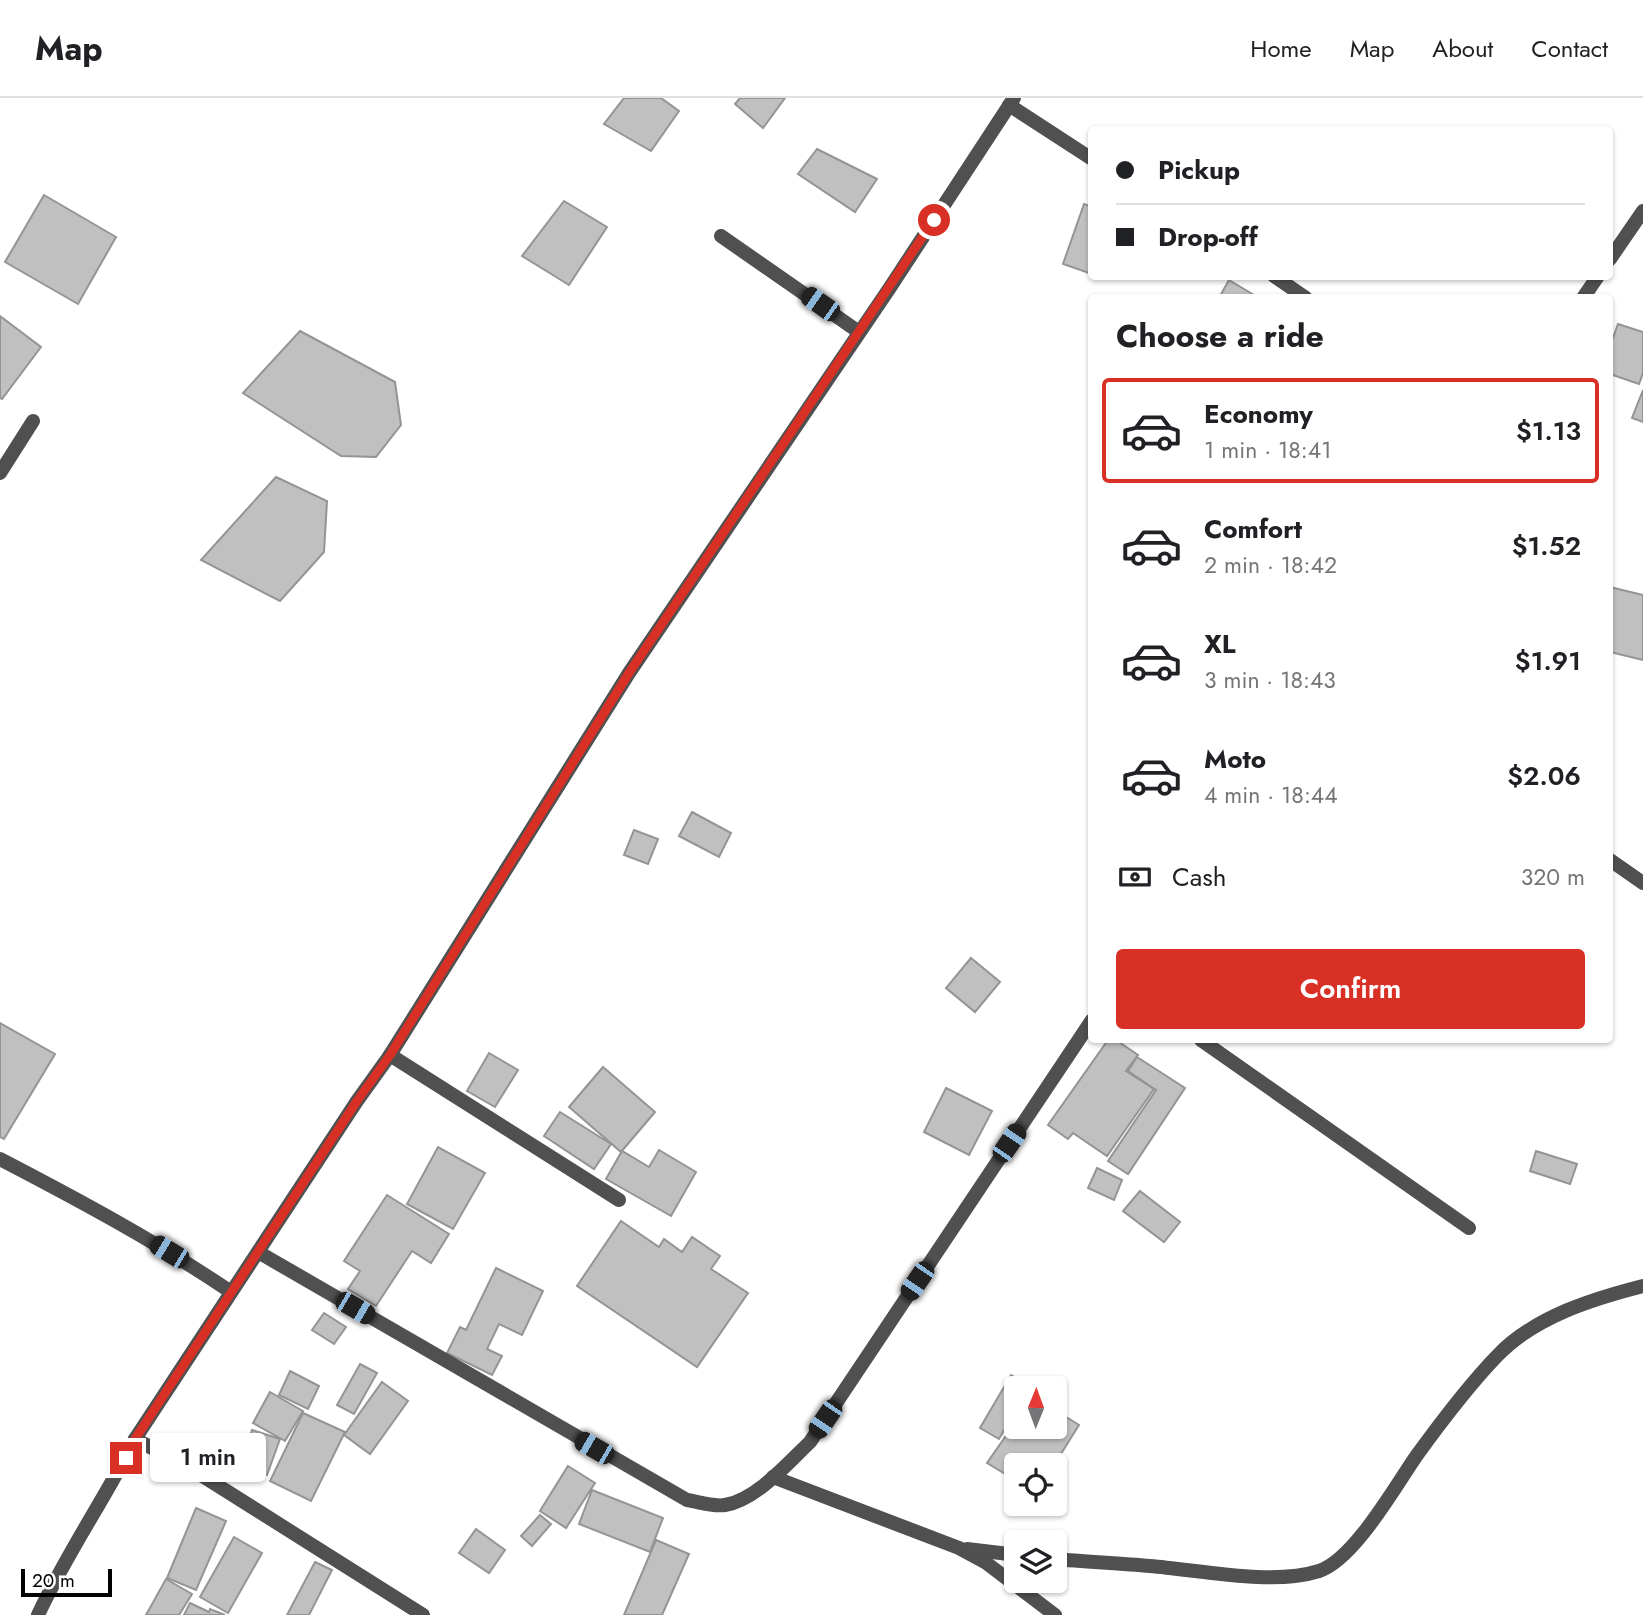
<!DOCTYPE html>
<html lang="en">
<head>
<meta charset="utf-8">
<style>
  :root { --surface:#fff; --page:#f2f2f2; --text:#202124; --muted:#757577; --line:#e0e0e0; --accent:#d93025 }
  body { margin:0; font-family:Jost,sans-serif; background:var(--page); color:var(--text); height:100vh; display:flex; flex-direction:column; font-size:26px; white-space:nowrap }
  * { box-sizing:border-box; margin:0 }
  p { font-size:23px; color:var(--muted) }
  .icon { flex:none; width:38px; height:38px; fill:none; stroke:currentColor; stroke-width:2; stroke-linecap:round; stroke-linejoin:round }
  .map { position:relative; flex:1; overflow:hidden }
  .side { position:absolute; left:1088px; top:196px; width:525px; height:749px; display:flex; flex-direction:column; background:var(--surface); border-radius:7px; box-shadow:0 2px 5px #0004 }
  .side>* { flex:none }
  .hud { position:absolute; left:1088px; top:28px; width:525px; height:154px; border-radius:7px; box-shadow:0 2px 5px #0004; display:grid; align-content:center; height:154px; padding:0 28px; background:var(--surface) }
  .needle { width:46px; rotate:1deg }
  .fabs { position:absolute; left:1004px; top:1278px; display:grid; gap:14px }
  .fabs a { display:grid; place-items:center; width:63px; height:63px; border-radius:7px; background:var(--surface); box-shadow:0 2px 5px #0004; font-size:35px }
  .scale { position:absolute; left:21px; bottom:18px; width:91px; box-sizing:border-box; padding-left:7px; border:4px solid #000; border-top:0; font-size:19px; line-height:24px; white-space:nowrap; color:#000; -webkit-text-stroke:5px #fff; paint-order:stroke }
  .end { position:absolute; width:32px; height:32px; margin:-16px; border:9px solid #d93025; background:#fff; box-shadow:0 0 0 4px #fff }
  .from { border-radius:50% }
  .bubble { position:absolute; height:49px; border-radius:7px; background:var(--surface); box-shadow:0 2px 5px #0004; font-size:23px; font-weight:600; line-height:49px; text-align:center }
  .car { position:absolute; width:21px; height:42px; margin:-21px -10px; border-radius:9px; box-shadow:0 0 5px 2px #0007; background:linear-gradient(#222 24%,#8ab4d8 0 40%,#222 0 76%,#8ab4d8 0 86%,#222 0) }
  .hud b { display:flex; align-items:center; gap:24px; height:66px; font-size:26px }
  .hud b+b { border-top:2px solid var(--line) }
  .hud i { width:18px; height:18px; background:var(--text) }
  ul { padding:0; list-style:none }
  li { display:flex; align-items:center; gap:21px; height:105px; margin:0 14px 10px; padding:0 14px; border:4px solid transparent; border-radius:7px }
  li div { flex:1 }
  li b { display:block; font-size:26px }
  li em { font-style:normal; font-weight:600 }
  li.on { border-color:var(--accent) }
  li>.icon { width:63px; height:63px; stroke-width:1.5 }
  h2 { padding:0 28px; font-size:32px; line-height:84px }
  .pay { display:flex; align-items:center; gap:18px; height:77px; padding:0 28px; font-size:26px }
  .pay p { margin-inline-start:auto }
  .button { display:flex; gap:14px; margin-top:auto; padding:14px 28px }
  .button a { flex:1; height:80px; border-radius:7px; background:var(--accent); color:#fff; font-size:28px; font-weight:600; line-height:80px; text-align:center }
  header { display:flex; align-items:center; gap:42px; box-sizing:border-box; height:98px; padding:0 35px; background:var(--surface); border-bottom:2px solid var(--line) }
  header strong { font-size:33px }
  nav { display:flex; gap:38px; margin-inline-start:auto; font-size:24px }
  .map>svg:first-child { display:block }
  .building { fill:#c0c0c0; stroke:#949494; stroke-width:2 }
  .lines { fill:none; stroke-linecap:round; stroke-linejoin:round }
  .lane { stroke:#505050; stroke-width:14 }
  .street { stroke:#505050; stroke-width:14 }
  .route { stroke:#d93025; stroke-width:9 }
</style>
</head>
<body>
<header>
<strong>Map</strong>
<nav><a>Home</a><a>Map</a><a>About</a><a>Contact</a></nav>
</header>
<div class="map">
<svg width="1643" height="1517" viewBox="0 0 1643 1517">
  <rect width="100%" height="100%" fill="#fff"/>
  <g class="building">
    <polygon points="624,0 661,0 679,13 651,53 604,26"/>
    <polygon points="740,0 785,0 763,30 735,6"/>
    <polygon points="817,51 877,81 855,114 798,76"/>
    <polygon points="44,97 116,139 78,206 5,164"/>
    <polygon points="564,103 607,129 569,187 522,158"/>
    <polygon points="1084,106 1092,109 1092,176 1063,166"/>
    <polygon points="1229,182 1259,200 1219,200"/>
    <polygon points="0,218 41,249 2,301 0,300"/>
    <polygon points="1618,226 1643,234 1643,275 1639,286 1610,276 1610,248"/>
    <polygon points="300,233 395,284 401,327 376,359 341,358 243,295"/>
    <polygon points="1643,292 1643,324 1632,320"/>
    <polygon points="276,379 327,403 324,454 280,503 201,462"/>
    <polygon points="1610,489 1643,497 1643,562 1610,554"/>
    <polygon points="692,714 731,735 719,759 679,738"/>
    <polygon points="634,732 658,741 648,766 624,757"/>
    <polygon points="971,860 1000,884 975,914 946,890"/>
    <polygon points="0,925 55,956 4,1041 0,1039"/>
    <polygon points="1108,942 1116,942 1138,957 1126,973 1154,991 1107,1058 1073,1035 1068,1041 1048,1027"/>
    <polygon points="489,955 518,972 495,1009 467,993"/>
    <polygon points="1137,959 1185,990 1128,1076 1108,1063 1156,992 1128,973"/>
    <polygon points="603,969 655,1014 621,1054 569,1009"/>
    <polygon points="946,990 992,1013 969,1057 924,1034"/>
    <polygon points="560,1014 611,1046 594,1071 544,1038"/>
    <polygon points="438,1049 485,1075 453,1131 407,1106"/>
    <polygon points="659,1052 696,1074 671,1118 606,1081 622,1053 649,1069"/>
    <polygon points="1536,1053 1577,1066 1570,1086 1530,1073"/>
    <polygon points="1097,1070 1122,1082 1114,1102 1088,1090"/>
    <polygon points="1140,1093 1180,1124 1164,1144 1123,1113"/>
    <polygon points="387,1097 449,1136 431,1165 412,1153 376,1208 348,1191 360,1173 344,1163"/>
    <polygon points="621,1123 659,1149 664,1141 682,1154 692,1139 720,1158 711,1171 748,1195 697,1269 577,1188"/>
    <polygon points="496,1170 543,1193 522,1237 499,1226 487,1251 502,1258 492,1277 447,1255 460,1229 466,1232"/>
    <polygon points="324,1215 346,1229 334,1246 312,1232"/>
    <polygon points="360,1266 377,1275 354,1316 337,1307"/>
    <polygon points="290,1273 319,1288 308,1311 279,1297"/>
    <polygon points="1011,1277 1030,1288 1017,1290 1017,1310 999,1341 980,1330"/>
    <polygon points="382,1284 408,1303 370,1356 344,1337"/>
    <polygon points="270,1294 303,1313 285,1343 253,1325"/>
    <polygon points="1055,1312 1079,1327 1054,1367 1017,1367 1017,1383 987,1365 1017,1322 1017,1328 1055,1328"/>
    <polygon points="303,1315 345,1334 311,1403 270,1383"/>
    <polygon points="252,1332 280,1341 267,1377 240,1367"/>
    <polygon points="568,1368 595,1385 566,1430 540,1413"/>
    <polygon points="592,1392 663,1420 650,1454 579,1426"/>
    <polygon points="196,1410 226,1423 196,1492 167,1480"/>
    <polygon points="540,1417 551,1426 532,1448 521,1438"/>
    <polygon points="476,1431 505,1452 489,1475 459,1455"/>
    <polygon points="234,1439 262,1455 228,1515 200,1499"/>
    <polygon points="656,1442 689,1456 662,1517 624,1517"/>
    <polygon points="315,1464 332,1472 309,1517 287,1517"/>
    <polygon points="166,1481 192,1496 179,1517 146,1517"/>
    <polygon points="190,1505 209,1514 210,1511 225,1517 184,1517"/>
  </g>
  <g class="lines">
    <polyline class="lane" points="721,138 859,234"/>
    <g class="street">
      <polyline points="1009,7 1092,61"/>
      <polyline points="1610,161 1643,113"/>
      <polyline points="1274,178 1306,200"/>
      <polyline points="1583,200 1598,178"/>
      <polyline points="0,375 33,323"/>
      <polyline points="1610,762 1643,785"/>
      <polyline points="1201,942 1469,1130"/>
      <polyline points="390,957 619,1102"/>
      <path d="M0 1061C79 1102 157 1144 231 1194"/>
      <path d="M258 1154 687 1402C699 1404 713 1409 725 1407 756 1402 788 1365 810 1344L1092 922"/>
      <polyline points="135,1341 190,1370 423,1517"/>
      <polyline points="773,1379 959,1450 985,1464 1055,1517"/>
      <polyline points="967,1451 1017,1457"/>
      <path d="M1055 1461C1087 1464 1119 1465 1150 1468 1200 1472 1272 1488 1319 1473 1354 1462 1396 1387 1417 1357 1441 1324 1468 1288 1497 1258 1534 1219 1592 1201 1643 1188"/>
      <path d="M38 1517C66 1456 105 1401 135 1341L357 1003 390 957 629 575 889 191 1014 0"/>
    </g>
  </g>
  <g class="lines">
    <polyline class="route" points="126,1360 135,1341 357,1003 390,957 629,575 934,122"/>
  </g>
</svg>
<div class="fabs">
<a><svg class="needle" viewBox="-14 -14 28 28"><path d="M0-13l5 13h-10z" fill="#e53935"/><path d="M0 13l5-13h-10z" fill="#757577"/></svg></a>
<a><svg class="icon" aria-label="locate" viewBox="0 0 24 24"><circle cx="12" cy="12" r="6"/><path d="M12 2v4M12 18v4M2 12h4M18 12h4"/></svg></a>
<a><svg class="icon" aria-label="layers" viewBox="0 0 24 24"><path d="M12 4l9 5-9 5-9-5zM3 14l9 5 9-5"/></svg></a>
</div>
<div class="scale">20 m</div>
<i class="end from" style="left:934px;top:122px"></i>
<i class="end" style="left:126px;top:1360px"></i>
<div class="bubble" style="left:150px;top:1335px;width:116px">1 min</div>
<i class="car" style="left:820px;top:206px;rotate:305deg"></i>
<i class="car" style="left:1009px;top:1045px;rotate:34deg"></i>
<i class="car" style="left:169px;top:1154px;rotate:301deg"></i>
<i class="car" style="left:917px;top:1183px;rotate:214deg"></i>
<i class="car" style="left:355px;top:1210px;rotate:120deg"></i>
<i class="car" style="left:825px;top:1321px;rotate:214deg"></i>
<i class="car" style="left:594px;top:1350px;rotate:300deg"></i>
<div class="hud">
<b><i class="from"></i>Pickup</b>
<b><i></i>Drop-off</b>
</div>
<section class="side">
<h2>Choose a ride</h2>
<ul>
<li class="on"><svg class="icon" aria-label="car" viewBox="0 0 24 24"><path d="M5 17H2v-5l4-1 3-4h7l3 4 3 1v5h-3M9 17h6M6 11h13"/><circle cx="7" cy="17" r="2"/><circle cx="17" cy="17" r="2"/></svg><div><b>Economy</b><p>1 min · 18:41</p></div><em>$1.13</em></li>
<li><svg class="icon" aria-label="car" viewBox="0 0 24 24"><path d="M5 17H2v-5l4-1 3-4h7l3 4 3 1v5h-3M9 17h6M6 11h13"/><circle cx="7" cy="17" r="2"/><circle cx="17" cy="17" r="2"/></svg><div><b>Comfort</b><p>2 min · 18:42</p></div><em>$1.52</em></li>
<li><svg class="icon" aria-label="car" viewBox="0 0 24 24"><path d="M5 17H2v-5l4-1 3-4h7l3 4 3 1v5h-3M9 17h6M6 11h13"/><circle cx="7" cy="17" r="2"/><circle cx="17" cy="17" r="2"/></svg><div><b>XL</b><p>3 min · 18:43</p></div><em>$1.91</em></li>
<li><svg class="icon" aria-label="car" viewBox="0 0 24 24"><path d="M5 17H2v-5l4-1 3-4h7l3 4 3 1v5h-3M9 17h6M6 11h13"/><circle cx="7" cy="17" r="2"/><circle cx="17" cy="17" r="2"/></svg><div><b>Moto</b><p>4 min · 18:44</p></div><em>$2.06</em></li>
</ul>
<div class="pay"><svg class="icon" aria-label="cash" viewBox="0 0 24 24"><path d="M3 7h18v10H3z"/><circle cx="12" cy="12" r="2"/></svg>Cash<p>320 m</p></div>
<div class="button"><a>Confirm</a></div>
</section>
</div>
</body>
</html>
